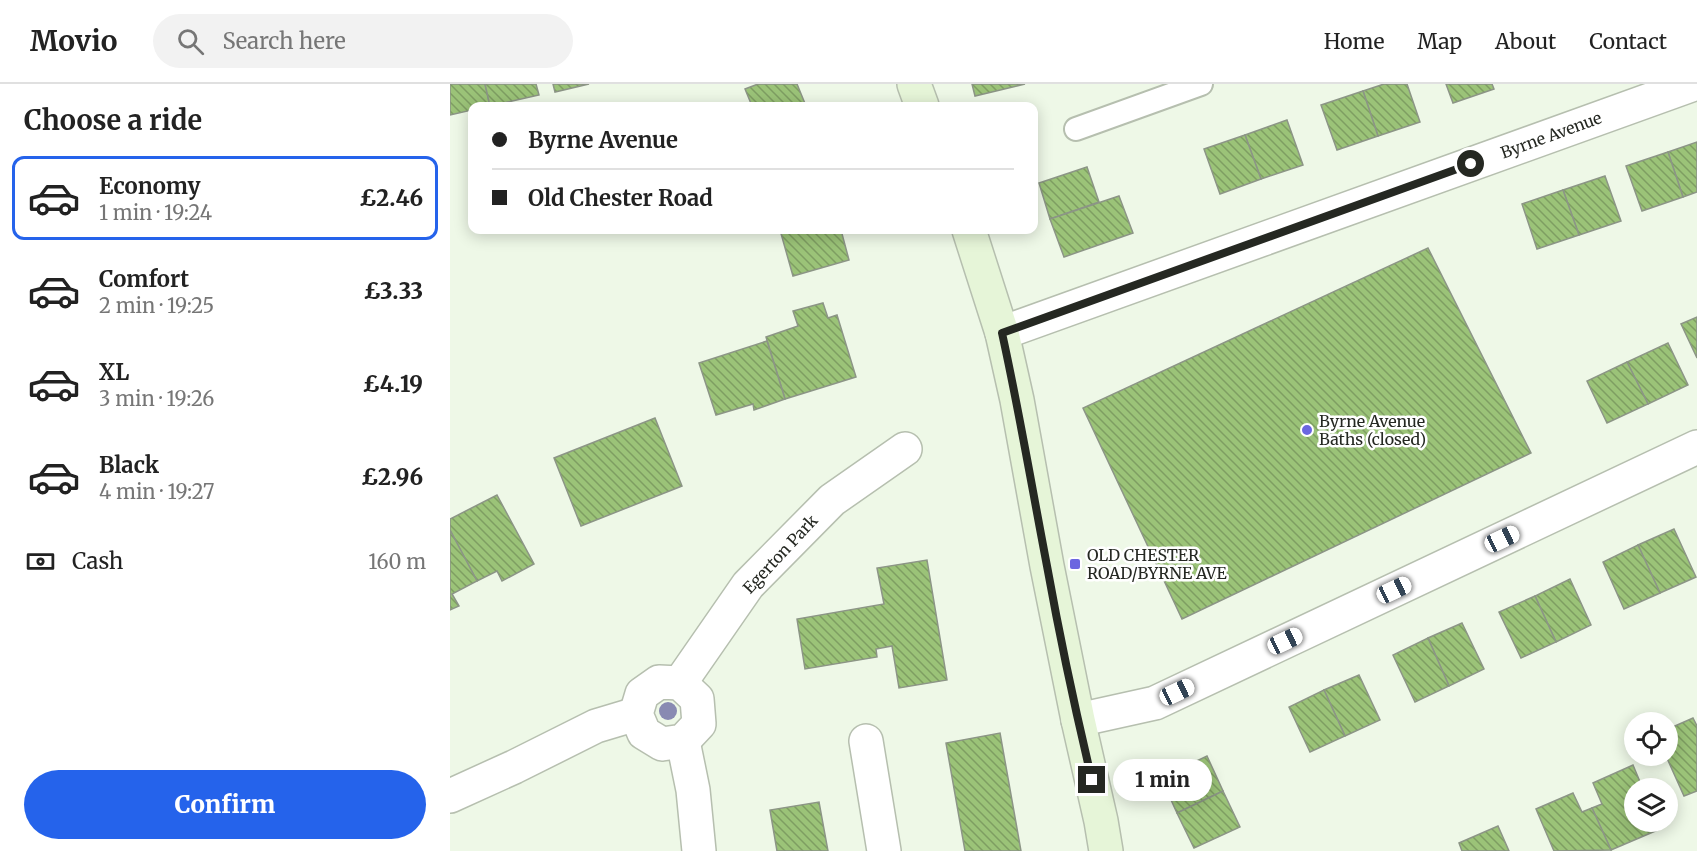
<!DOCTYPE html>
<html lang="en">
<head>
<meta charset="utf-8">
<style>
  :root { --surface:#fff; --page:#f2f2f2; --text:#222; --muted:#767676; --line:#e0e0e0; --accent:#2563eb }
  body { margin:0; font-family:Merriweather,serif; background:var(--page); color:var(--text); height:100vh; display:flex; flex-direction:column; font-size:22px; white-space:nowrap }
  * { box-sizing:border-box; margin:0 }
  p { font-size:20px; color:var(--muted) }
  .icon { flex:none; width:33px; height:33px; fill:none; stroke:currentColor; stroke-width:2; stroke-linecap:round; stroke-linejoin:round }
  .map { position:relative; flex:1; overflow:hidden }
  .panel { display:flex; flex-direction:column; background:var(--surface); width:450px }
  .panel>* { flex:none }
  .top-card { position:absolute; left:18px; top:18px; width:570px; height:132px; border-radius:12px; box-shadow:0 3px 15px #0003; display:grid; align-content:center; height:132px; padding:0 24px; background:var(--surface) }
  .controls { position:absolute; left:1174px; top:628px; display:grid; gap:12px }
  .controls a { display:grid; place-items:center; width:54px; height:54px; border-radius:50%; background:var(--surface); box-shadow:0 3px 15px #0003; font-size:30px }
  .end { position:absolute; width:27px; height:27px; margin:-14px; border:8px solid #252822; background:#fff; box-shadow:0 0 0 3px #fff }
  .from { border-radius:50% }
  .bubble { position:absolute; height:42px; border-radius:21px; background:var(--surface); box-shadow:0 3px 15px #0003; font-size:20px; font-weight:800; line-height:42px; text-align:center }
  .car { position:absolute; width:18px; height:36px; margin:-18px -9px; border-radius:8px; box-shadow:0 0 4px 2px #0007; background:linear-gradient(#fff 24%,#345 0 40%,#fff 0 76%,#345 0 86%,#fff 0) }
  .top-card b { display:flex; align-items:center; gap:21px; height:57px; font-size:22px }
  .top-card b+b { border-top:2px solid var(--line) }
  .top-card i { width:15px; height:15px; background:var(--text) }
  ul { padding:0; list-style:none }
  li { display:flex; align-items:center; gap:18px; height:84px; margin:0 12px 9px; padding:0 12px; border:3px solid transparent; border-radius:12px }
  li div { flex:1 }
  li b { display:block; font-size:22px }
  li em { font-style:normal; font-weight:800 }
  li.selected { border-color:var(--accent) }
  li>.icon { width:54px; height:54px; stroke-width:1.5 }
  h2 { padding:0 24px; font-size:27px; line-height:72px }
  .pay { display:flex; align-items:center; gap:15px; height:66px; padding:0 24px; font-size:22px }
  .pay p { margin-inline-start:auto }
  .cta { display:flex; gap:12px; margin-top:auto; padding:12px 24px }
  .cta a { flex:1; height:69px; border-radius:36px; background:var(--accent); color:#fff; font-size:24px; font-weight:800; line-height:69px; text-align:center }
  header { display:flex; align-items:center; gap:36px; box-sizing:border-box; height:84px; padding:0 30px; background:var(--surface); border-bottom:2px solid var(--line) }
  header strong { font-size:28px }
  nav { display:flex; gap:33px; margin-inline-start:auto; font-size:21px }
  .search { width:420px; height:54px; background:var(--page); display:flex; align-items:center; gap:15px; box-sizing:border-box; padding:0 21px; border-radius:33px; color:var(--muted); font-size:22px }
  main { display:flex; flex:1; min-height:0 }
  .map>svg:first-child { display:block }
  .building { fill:url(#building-back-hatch); stroke:#8c9586; stroke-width:1.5 }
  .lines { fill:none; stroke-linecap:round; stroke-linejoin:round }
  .lane-casing { stroke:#b6bfaf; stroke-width:26 }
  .street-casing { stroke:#b6bfaf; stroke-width:36 }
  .secondary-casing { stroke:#b6bfaf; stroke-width:36 }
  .lane { stroke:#fff; stroke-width:22 }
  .street { stroke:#fff; stroke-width:33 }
  .secondary { stroke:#e6f5d8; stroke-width:33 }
  .tree { fill:#898ab2 }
  .route { stroke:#252822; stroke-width:8 }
  .poi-dot { fill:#6b66e0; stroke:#fff; stroke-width:2 }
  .labels { text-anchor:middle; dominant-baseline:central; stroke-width:5; stroke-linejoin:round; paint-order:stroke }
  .street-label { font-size:16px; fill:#252822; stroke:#fff }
  .poi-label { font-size:16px; fill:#252822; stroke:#fff; text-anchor:start }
</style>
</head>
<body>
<header>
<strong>Movio</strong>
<div class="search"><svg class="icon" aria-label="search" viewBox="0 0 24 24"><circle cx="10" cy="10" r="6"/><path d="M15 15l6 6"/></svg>Search here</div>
<nav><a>Home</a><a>Map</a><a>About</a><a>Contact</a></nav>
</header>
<main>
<section class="panel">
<h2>Choose a ride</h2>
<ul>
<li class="selected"><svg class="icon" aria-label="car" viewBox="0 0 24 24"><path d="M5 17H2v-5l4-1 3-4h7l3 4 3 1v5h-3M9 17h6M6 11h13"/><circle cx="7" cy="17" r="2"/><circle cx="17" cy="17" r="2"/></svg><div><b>Economy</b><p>1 min · 19:24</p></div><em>£2.46</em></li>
<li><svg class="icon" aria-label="car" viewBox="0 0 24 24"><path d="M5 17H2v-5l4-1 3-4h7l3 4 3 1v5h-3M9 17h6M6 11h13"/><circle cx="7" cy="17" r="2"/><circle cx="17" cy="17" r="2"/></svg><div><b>Comfort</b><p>2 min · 19:25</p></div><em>£3.33</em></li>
<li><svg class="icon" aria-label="car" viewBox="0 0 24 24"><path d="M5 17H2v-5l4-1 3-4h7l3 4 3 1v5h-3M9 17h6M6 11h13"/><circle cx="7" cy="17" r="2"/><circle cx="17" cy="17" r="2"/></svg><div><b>XL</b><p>3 min · 19:26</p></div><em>£4.19</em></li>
<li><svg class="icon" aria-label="car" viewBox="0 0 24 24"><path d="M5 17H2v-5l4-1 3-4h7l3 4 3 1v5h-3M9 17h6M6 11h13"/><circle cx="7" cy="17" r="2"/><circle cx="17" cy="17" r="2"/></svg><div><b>Black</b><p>4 min · 19:27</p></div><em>£2.96</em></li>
</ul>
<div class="pay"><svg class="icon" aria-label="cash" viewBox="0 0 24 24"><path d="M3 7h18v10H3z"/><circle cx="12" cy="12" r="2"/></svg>Cash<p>160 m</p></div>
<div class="cta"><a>Confirm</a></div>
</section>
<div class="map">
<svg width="1247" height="767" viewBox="0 0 1247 767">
  <defs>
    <pattern id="building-back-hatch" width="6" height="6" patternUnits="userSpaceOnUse" patternTransform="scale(1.5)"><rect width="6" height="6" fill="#9bc378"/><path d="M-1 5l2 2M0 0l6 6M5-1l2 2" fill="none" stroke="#7e9e62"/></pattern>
  </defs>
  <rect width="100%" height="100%" fill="#eef8e7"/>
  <g class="building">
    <polygon points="0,0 35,0 40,22 22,22 22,26 0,31"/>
    <polygon points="35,0 86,0 89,11 40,22"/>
    <polygon points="103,0 139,0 105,8"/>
    <polygon points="308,0 347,0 356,22 302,22 295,5"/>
    <polygon points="522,0 575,0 525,12"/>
    <polygon points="934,0 957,0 970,38 928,52 913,7"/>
    <polygon points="996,0 1042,0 1044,5 1003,19"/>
    <polygon points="913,7 928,52 887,66 871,21"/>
    <polygon points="837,36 853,81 811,95 795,51"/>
    <polygon points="795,51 811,95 770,110 754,65"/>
    <polygon points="1247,58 1247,108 1233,113 1218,68"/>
    <polygon points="1218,68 1233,113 1192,127 1176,82"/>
    <polygon points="637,83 649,118 600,135 589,99"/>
    <polygon points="1155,92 1171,137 1129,151 1113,106"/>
    <polygon points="1113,106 1129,151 1087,165 1072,120"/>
    <polygon points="669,112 683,149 614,173 600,135"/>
    <polygon points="330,146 391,146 399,176 343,192"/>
    <polygon points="978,164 1081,369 732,535 633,324"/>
    <polygon points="373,219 378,234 387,231 406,293 335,315 316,253 348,242 343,227"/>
    <polygon points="1247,233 1247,274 1231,240"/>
    <polygon points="317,257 335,315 304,326 303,320 266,331 249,279"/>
    <polygon points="1218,259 1238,301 1198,320 1177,278"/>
    <polygon points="1177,278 1198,320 1157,339 1137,297"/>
    <polygon points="205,334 232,402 131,442 104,374"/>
    <polygon points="47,411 84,480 52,497 47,487 27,497 0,446 0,435"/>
    <polygon points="1224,445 1246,493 1210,509 1188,461"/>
    <polygon points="0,446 27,497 2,510 9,522 0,526"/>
    <polygon points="1188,461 1210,509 1174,525 1153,478"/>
    <polygon points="477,476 497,596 449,604 442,562 426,565 427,573 355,585 347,535 434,520 427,484"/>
    <polygon points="1120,495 1141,541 1106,558 1085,512"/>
    <polygon points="1085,512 1106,558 1071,574 1049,528"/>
    <polygon points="1012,539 1034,585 999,602 978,554"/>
    <polygon points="978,554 999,602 965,618 943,571"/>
    <polygon points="909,591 930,636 895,652 874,606"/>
    <polygon points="874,606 895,652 860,668 839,623"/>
    <polygon points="1243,634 1247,642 1247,707 1234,712 1216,672 1218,672 1218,645"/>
    <polygon points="550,649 571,767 515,767 496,659"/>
    <polygon points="757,672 773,707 727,729 711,694"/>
    <polygon points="1183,681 1193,705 1185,705 1185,738 1207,738 1210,745 1161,766 1142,724 1152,720 1143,699"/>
    <polygon points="773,707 790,743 744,764 727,729"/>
    <polygon points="1123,709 1132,728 1142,724 1161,766 1104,767 1086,725"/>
    <polygon points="369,718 378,767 327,767 320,726"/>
    <polygon points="1048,742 1059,767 1012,767 1009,759"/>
  </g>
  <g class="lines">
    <g class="lane-casing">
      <polyline id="lane" points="626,45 751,0"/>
    </g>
    <g class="street-casing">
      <g id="street">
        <polyline points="552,249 1244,0"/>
        <polygon points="209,598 230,599 247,615 249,640 233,657 212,660 194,649 186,630 192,610"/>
        <polyline points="230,599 298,501 382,416 455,365"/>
        <polyline points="628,636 705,619 1247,363"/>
        <polyline points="233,657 243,706 249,767"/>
        <polyline points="416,657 434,767"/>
        <polyline points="0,712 64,683 146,642 186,630"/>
      </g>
    </g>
    <g class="secondary-casing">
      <g id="secondary">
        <polyline points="464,0 472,22"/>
        <polyline points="519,146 552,249 567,316 597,482 628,636 651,737 656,767"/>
      </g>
    </g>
    <use href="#lane" class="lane"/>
    <use href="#street" class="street"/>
    <use href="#secondary" class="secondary"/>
  </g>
  <circle class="tree" cx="218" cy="627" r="9"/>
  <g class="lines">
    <path class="route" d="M642 696C625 625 610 554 597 482 582 404 569 326 552 249L1021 80"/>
  </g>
  <g class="poi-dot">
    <circle cx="857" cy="346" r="6"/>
    <rect x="619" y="474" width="12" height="12" rx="3"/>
  </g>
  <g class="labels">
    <g class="street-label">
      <text transform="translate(1101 51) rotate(-20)">Byrne Avenue</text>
      <text transform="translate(330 470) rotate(-47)">Egerton Park</text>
    </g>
    <g class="poi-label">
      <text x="869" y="337">Byrne Avenue<tspan x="869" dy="18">Baths (closed)</tspan></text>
      <text x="637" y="471">OLD CHESTER<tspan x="637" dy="18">ROAD/BYRNE AVE</tspan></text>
    </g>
  </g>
</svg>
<div class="controls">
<a><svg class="icon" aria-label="locate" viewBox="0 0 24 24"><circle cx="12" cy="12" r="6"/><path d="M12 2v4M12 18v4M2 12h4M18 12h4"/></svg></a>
<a><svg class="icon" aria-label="layers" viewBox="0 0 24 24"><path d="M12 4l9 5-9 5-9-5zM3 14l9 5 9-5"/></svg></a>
</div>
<i class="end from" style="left:1021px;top:80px"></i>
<i class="end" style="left:642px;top:696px"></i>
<div class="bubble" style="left:663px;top:675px;width:99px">1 min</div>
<i class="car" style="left:1052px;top:455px;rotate:65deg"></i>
<i class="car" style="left:944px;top:506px;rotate:65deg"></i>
<i class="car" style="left:835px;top:557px;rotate:65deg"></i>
<i class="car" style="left:727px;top:608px;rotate:65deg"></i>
<div class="top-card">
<b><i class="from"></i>Byrne Avenue</b>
<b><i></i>Old Chester Road</b>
</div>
</div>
</main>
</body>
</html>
